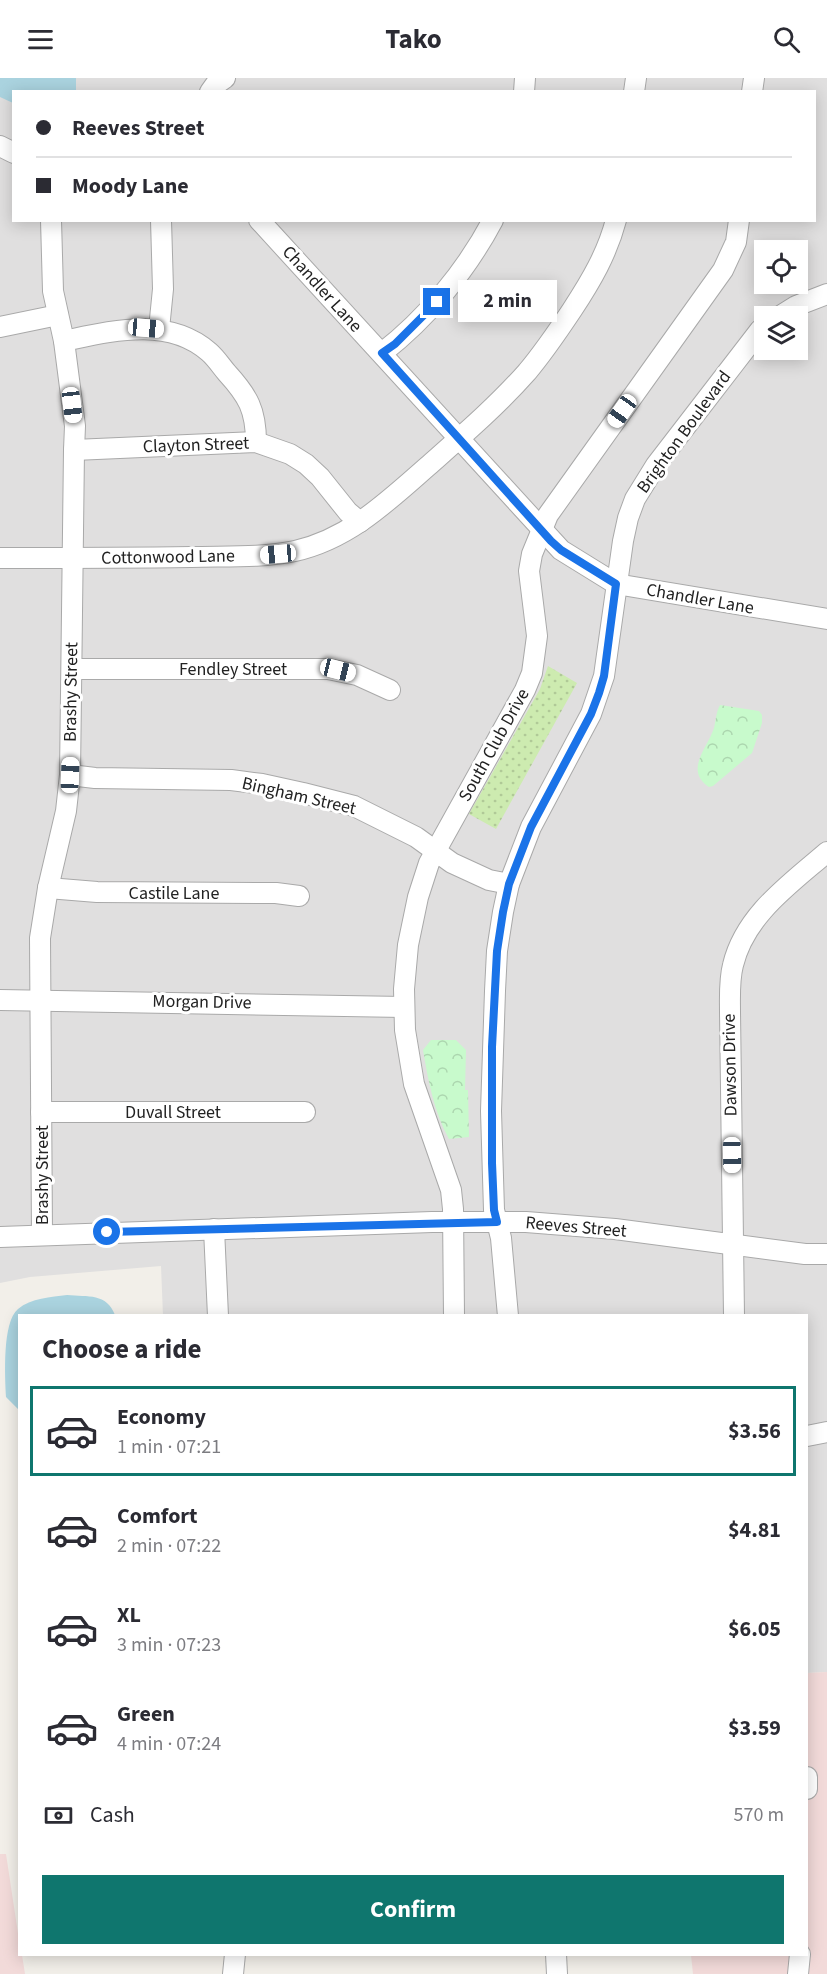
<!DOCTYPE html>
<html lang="en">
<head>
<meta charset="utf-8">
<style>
  :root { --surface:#fff; --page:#f7f7f7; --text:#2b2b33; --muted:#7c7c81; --line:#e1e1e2; --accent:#0f766e }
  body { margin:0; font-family:"Source Sans 3",sans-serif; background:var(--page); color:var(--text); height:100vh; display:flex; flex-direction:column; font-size:22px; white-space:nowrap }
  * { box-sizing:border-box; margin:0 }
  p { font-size:20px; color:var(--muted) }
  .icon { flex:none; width:33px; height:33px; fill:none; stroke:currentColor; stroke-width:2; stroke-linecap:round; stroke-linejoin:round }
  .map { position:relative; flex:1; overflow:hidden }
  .panel { position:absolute; left:18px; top:1236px; width:790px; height:642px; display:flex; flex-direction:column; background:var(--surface); border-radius:0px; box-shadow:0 3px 15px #0003 }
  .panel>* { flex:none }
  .top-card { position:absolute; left:12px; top:12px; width:804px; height:132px; border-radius:0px; box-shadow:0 3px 15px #0003; display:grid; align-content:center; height:132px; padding:0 24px; background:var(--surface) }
  .controls { position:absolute; left:754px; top:162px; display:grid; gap:12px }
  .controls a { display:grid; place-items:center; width:54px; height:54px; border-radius:0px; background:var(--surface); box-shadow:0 3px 15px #0003; font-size:30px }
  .end { position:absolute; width:27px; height:27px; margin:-14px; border:8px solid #1a73e8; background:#fff; box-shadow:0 0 0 3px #fff }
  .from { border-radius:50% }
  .bubble { position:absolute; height:42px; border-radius:0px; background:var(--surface); box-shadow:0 3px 15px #0003; font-size:20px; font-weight:700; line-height:42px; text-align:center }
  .car { position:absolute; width:18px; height:36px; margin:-18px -9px; border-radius:8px; box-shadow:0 0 4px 2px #0007; background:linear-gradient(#fff 24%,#345 0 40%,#fff 0 76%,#345 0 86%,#fff 0) }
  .top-card b { display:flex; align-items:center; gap:21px; height:57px; font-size:22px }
  .top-card b+b { border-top:2px solid var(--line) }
  .top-card i { width:15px; height:15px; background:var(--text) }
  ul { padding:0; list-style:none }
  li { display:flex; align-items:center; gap:18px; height:90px; margin:0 12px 9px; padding:0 12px; border:3px solid transparent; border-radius:0px }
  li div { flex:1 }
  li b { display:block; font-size:22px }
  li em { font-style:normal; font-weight:700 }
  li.selected { border-color:var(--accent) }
  li>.icon { width:54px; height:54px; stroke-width:1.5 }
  h2 { padding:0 24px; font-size:27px; line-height:72px }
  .pay { display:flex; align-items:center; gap:15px; height:66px; padding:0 24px; font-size:22px }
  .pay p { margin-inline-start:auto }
  .cta { display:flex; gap:12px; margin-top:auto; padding:12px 24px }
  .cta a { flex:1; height:69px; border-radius:0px; background:var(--accent); color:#fff; font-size:24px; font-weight:700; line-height:69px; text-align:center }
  header { display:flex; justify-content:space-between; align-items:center; height:78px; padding:0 24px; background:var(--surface); font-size:27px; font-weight:700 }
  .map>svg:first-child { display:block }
  .residential { fill:#e0dfdf; fill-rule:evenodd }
  .commercial { fill:#f2dad9 }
  .grass { fill:url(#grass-dots) }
  .park { fill:url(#park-crowns) }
  .water { fill:#aad3df }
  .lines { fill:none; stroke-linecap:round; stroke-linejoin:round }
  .minor-casing { stroke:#a9a9a9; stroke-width:22 }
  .minor { stroke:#fff; stroke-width:20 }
  .route { stroke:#1a73e8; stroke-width:8 }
  .labels { text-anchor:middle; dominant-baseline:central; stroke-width:6; stroke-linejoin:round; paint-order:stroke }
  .street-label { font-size:18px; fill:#222; stroke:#fff }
</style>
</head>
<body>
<header><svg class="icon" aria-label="menu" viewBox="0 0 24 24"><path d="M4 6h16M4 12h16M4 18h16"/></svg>Tako<svg class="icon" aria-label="search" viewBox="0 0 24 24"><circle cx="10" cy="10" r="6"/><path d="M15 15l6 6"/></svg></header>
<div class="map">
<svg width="827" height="1896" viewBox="0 0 827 1896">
  <defs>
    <pattern id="grass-dots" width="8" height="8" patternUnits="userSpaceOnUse" patternTransform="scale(1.5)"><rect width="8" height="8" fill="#cdebb0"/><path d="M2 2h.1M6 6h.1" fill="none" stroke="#b0c997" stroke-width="1.8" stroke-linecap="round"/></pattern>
    <pattern id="park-crowns" width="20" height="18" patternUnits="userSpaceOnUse" patternTransform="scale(1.5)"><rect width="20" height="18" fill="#c8facc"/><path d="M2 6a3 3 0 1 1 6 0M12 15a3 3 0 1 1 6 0" fill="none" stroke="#acd6af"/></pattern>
  </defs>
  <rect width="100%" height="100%" fill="#f2efe9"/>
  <path class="residential" d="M0 0H827V1594L807 1595V1238H163L161 1188 30 1199 0 1205ZM14 14H814V142H14ZM765 172H798V206H765ZM765 238H798V272H765Z"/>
  <g class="commercial">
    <polygon points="827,1594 827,1896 693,1896 691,1877 807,1876 807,1595"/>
    <polygon points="0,1776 6,1776 19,1862 20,1876 22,1877 25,1896 0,1896"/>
  </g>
  <polygon class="grass" points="548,588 577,605 496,751 469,736 540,611"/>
  <g class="park">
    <path d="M720 627 759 633 762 637V645L752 675 713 708 709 709C684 692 707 671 714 650 716 642 716 634 720 627Z"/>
    <path d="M431 962H456L466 972 465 1012H468L469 1059 449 1061C434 1034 428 1002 423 972Z"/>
  </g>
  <g class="water">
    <polygon points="0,0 76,0 76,13 14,14 13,25 0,19"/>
    <path d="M67 1217C88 1219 107 1215 115 1237L20 1238 19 1332 6 1319C5 1299 2 1244 18 1231 31 1220 51 1219 67 1217Z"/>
  </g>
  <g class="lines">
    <g class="minor-casing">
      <g id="minor">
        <polyline points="210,14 215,7 225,0"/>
        <polyline points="524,14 525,0"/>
        <polyline points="634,14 636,0"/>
        <polyline points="752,14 754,0"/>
        <polyline points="0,68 14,75"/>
        <polyline points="259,142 561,472 616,506 827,541"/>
        <polyline points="780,238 796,228 827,216"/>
        <polyline points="0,249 58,237"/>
        <polyline points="159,251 163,211 161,142"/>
        <path d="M64 263C112 253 168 238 209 274 216 280 221 288 227 295 248 318 256 332 256 364"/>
        <path d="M382 275C427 240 466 193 493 142"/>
        <polyline points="74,372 256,364 290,376 306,386 320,399 348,434 360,444"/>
        <path d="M0 480C64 480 127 480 191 479 226 478 261 480 295 473 349 461 388 423 428 388 462 358 497 328 527 294 543 275 558 253 572 232 591 203 607 176 616 142"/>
        <polyline points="72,591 328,591 357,597 390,612"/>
        <polyline points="70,697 95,700 231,702 262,706 303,715 354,728 416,759 452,785 489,802 509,806"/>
        <polyline points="48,810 97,814 276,815 299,818"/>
        <polyline points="0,922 404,929"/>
        <polyline points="41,1034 305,1034"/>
        <polyline points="214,1151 218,1238"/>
        <polyline points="42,1156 40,860 48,810 66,733 70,697 74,372 75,348 64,263 53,213 51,142"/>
        <polyline points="0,1159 432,1144 526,1144 615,1151 805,1176 827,1176"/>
        <polyline points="454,1238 453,1131 451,1112 414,1006 405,952 404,911 408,867 418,819 429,785 525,612 532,595 537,558 529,493 532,476 548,437 723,192 736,164 739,142"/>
        <polyline points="508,1238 501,1160 494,1132 491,1033 495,913 497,873 503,834 509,806 531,749 591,636 604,598 623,463 628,440 635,421 656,387 760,252 765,248"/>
        <path d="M734 1238 730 934C730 919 729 902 733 887 745 837 790 806 827 774"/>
        <polyline points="807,1358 827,1354"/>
        <polyline points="807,1699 807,1711"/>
        <polyline points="556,1876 557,1896"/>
        <polyline points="233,1896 235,1876"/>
        <polyline points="798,1896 800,1876"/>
      </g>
    </g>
    <use href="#minor" class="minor"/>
  </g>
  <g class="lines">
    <polyline class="route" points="107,1154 497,1144 494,1132 492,1085 492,969 497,873 503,834 509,806 531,749 591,636 599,615 604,598 616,506 561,472 551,463 382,275 395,266 437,224"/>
  </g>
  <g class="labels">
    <g class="street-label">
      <text transform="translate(322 211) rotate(48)">Chandler Lane</text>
      <text transform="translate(684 354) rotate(-54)">Brighton Boulevard</text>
      <text transform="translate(196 367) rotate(-2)">Clayton Street</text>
      <text transform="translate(168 479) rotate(-1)">Cottonwood Lane</text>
      <text transform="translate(700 521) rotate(10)">Chandler Lane</text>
      <text x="233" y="591">Fendley Street</text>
      <text transform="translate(71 614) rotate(-89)">Brashy Street</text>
      <text transform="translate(494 667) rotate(-61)">South Club Drive</text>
      <text transform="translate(299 718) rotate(13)">Bingham Street</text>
      <text x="174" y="815">Castile Lane</text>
      <text transform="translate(202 924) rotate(1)">Morgan Drive</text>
      <text transform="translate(730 987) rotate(-91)">Dawson Drive</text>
      <text x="173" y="1034">Duvall Street</text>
      <text transform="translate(42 1097) rotate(-90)">Brashy Street</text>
      <text transform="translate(576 1149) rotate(5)">Reeves Street</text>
    </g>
  </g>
</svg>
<div class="controls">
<a><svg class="icon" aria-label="locate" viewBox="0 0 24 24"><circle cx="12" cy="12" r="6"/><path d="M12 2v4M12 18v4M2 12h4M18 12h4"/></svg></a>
<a><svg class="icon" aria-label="layers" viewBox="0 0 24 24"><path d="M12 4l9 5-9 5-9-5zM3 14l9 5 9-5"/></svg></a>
</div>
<i class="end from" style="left:107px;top:1154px"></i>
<i class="end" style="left:437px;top:224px"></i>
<div class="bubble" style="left:458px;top:202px;width:99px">2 min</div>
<i class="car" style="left:146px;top:250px;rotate:95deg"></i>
<i class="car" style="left:72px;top:327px;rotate:173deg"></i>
<i class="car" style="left:622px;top:333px;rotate:215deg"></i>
<i class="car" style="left:278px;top:476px;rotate:265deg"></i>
<i class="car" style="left:338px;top:592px;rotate:104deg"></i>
<i class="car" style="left:70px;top:697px;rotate:2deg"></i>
<i class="car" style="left:732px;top:1077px;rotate:179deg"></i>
<div class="top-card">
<b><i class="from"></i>Reeves Street</b>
<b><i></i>Moody Lane</b>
</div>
<section class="panel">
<h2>Choose a ride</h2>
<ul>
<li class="selected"><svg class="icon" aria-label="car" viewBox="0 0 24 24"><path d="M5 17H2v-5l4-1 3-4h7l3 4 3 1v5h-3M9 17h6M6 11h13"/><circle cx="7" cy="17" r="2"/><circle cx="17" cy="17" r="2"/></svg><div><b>Economy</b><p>1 min · 07:21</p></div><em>$3.56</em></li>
<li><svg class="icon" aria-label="car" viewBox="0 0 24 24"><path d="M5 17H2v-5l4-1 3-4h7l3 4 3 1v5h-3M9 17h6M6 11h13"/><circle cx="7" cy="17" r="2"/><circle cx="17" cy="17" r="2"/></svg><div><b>Comfort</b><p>2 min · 07:22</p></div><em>$4.81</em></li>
<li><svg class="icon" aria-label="car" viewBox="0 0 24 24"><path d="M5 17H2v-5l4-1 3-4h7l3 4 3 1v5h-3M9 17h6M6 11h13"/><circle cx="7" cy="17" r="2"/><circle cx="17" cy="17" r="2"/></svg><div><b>XL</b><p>3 min · 07:23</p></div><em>$6.05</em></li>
<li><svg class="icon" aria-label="car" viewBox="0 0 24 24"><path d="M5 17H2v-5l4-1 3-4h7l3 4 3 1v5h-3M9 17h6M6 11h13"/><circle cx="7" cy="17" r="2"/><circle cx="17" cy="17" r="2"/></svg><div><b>Green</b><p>4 min · 07:24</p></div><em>$3.59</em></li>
</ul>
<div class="pay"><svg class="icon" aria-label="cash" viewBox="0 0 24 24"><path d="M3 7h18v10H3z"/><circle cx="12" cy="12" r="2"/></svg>Cash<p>570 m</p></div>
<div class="cta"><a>Confirm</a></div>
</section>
</div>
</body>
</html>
